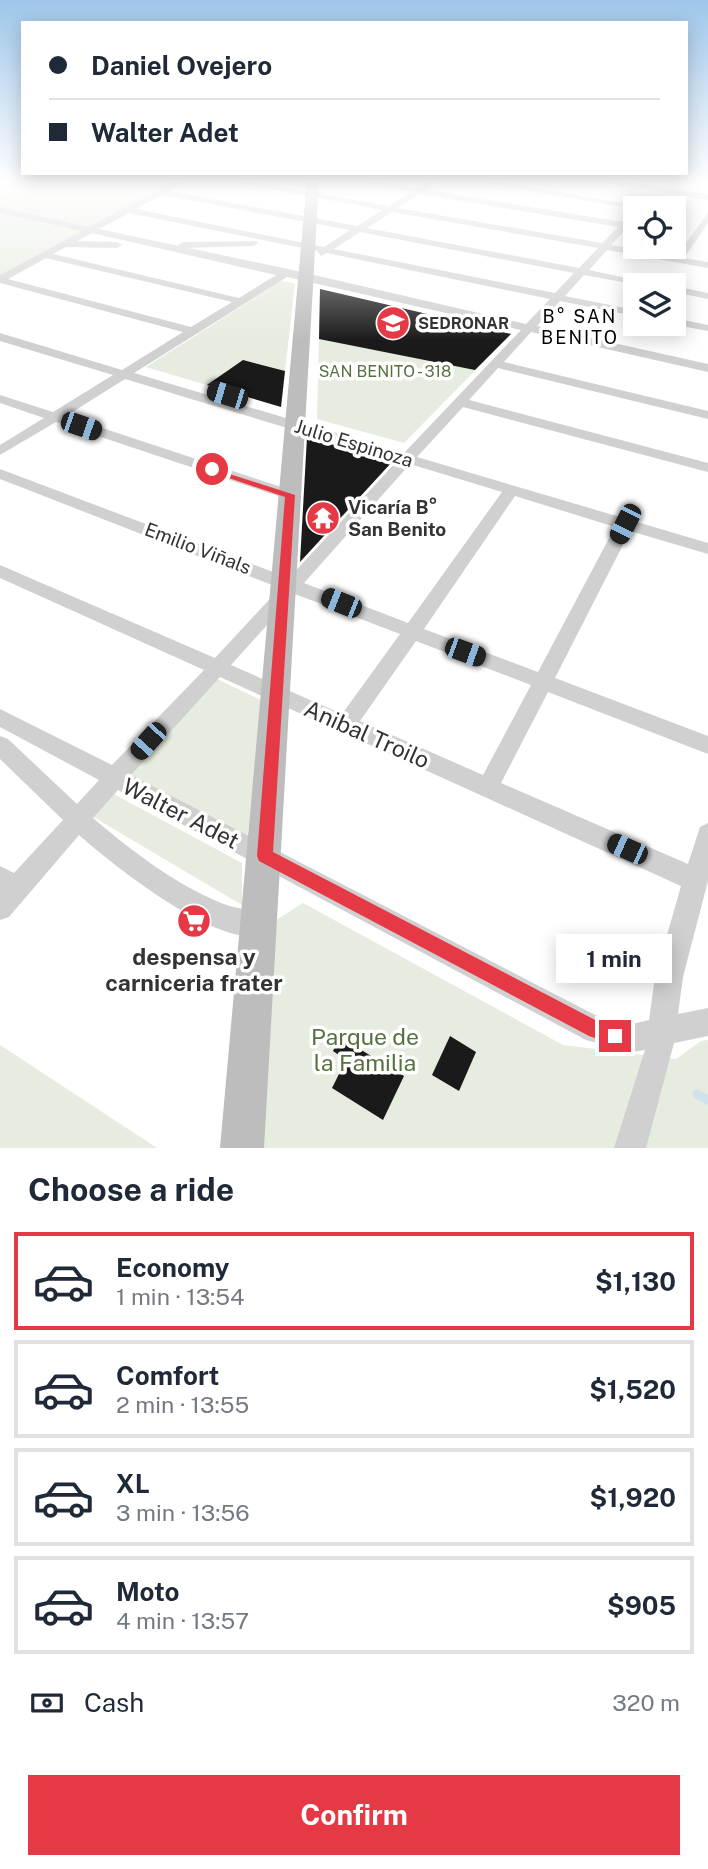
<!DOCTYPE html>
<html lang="en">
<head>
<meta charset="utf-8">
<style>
  :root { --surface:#fff; --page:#f6f6f7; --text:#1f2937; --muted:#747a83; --line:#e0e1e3; --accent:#e63946 }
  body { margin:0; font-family:"Public Sans",sans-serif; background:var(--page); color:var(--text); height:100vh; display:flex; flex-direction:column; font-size:26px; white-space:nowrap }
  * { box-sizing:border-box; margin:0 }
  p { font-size:23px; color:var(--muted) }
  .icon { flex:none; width:38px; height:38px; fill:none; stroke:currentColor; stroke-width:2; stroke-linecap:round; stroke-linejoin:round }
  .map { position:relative; height:1148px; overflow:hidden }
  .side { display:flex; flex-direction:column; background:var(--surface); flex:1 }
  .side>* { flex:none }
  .top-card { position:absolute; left:21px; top:21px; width:667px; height:154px; border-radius:0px; box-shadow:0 4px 18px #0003; display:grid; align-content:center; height:154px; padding:0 28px; background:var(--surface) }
  .controls { position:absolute; left:623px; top:196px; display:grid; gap:14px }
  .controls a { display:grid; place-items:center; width:63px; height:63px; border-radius:0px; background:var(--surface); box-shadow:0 4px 18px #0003; font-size:35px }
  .end { position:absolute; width:32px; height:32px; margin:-16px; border:9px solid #e63946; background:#fff; box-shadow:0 0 0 4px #fff }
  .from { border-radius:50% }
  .bubble { position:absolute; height:49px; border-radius:0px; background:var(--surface); box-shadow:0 4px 18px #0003; font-size:23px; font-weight:700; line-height:49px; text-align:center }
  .car { position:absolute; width:21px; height:42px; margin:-21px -10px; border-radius:9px; box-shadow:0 0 5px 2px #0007; background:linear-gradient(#222 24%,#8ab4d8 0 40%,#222 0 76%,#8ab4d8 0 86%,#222 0) }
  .top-card b { display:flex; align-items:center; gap:24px; height:66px; font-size:26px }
  .top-card b+b { border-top:2px solid var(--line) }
  .top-card i { width:18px; height:18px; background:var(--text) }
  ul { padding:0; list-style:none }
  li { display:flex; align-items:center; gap:21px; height:98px; margin:0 14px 10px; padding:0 14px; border:4px solid var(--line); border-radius:0px }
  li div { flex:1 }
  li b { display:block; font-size:26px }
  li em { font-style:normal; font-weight:700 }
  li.current { border-color:var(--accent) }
  li>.icon { width:63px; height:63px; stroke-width:1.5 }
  h2 { padding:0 28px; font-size:32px; line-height:84px }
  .pay { display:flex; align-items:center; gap:18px; height:77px; padding:0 28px; font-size:26px }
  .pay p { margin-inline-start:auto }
  .action { display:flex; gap:14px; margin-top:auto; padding:14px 28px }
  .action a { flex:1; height:80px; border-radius:0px; background:var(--accent); color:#fff; font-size:28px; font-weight:700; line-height:80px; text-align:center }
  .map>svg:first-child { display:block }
  .green { fill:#e6ecdf }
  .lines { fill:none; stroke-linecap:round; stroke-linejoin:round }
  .stream { stroke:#cfe2ee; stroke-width:9 }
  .building { fill:#1a1a1a }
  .street { fill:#d0d0d0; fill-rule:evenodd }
  .secondary { fill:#bdbdbd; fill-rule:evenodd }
  .route { fill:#e63946 }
  .labels { text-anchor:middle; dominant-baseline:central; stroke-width:7; stroke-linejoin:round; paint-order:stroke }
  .far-poi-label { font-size:16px; font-weight:bold; fill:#333; stroke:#fff; text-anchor:start }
  .far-park-label { font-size:16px; fill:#56703f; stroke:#fff }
  .far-neighbourhood-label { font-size:18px; letter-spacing:2px; fill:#000; stroke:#fff }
  .street-label { font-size:19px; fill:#333; stroke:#fff }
  .poi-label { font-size:19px; font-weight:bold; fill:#333; stroke:#fff; text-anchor:start }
  .near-street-label { font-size:23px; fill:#333; stroke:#fff }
  .near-poi-label { font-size:23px; font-weight:bold; fill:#333; stroke:#fff }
  .near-park-label { font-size:23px; fill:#56703f; stroke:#fff }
</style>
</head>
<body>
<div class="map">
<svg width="708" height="1148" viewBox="0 0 708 1148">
  <rect width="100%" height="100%" fill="#fff"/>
  <g class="green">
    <polygon points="0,180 179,180 0,275"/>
    <polygon points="281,281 295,283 281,407 146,367"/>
    <polygon points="320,289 511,334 404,443 317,419"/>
    <polygon points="213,677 263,701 247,840 120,775"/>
    <polygon points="110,792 242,863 242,905 90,815"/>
    <polygon points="303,903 563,1045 676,1059 701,1041 708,1040 708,1148 259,1148 273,922"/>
    <polygon points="0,1045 157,1148 0,1148"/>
  </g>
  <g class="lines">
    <polyline class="stream" points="697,1094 708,1100"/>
  </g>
  <g class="building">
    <polygon points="320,289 423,313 511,334 475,370 319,339"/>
    <polygon points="243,360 285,371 281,407 207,385"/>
    <polygon points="307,437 392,462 300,562"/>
    <polygon points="450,1036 476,1052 459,1091 432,1075"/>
    <polygon points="340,1037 404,1076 383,1120 332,1088 346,1060 333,1051"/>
  </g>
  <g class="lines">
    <g class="street">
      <path d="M177 180H187L169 191 357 226 383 210 223 180H242L389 206 411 192 350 180H370L418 188 430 180H440L427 190 623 222 635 211V219L611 245 676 256 708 213V223L684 258 708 262V268L607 250 589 270 659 285H639L584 275 565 296 635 310V316L560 301 537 326 708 364V372L531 332 504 362 708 411V419L498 368 469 400 708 463V472L463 407 417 457 708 543V554L630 531 555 678 708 736V754L548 692 501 783 688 864 700 827 708 823V881L683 977 678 1014 708 1008V1036L674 1043 646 1148H614L645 1050 632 1052 586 1040 118 790 93 818C132 851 173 883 221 903 236 909 253 910 268 916L272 925 268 934C222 953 113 865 79 835L9 917 0 920V866L14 873 63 820 0 759V736L8 739 77 804 99 780 0 727V709L112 765 204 670 0 578V565L215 658 280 588 0 479V469L289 578 397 461 125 379 66 416 296 492 298 495 290 500 56 422 0 455V445L44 418 0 403V395L53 412 113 375 0 341V333L122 370 183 332 0 283V275L82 231 0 213V207L89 227ZM420 194 618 227 602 243 398 208ZM162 195 350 230 324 247 136 209ZM392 212 598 248 579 268 367 228ZM129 213 317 251 321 256 327 253 550 299 526 324 288 269 99 229ZM360 232 574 273 555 293 334 249ZM92 233 276 275 239 298 53 254 66 247 117 248 122 245 117 242 77 241ZM46 258 232 302 191 327 8 279ZM287 277 521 330 404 453 134 373ZM410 464 502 492 408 623 304 583ZM515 496 615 527 538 672 424 629ZM295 594 400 634 342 714 231 665ZM416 641 531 685 483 775 360 721ZM220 677 681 886 655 977 649 1020 632 1024 599 1017 131 775Z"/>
      <polygon points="468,180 489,180 646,207 635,209"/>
      <polygon points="590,180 612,180 708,194 708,200"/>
      <polygon points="256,241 258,243 253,246 183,248 178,245 183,242"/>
      <polygon points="674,286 708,293 708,299 674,292"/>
      <polygon points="674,318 708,325 708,331 671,324 674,324"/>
    </g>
    <polygon class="secondary" points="307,180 319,180 264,1148 220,1148"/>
  </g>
  <linearGradient id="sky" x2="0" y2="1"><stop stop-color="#9ec6ea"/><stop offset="0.53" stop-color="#fff"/><stop offset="1" stop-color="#fff" stop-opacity="0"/></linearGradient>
  <rect width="708" height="341" fill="url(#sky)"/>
  <polygon class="route" points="208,467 295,495 273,852 599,1022 622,1029 624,1036 622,1042 615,1045 589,1036 259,861 257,856 285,497 208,471"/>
  <defs>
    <g id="school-disc" transform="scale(1.75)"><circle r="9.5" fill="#e63946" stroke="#fff"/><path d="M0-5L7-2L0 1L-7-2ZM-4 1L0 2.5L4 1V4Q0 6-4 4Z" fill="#fff"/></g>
    <g id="temple-disc" transform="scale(1.75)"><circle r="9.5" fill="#e63946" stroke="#fff"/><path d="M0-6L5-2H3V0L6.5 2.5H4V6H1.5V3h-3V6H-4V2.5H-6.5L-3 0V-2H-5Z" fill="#fff"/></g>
    <g id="supermarket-disc" transform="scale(1.75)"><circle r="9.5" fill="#e63946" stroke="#fff"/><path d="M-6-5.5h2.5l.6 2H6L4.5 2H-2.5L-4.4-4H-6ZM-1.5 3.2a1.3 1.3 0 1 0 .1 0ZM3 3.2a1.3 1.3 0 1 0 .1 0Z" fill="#fff"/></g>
  </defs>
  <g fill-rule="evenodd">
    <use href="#school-disc" x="393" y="323"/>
    <use href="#temple-disc" x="323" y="518"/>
    <use href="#supermarket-disc" x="194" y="921"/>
  </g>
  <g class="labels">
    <g class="far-poi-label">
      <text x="418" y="323">SEDRONAR</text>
    </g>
    <g class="far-park-label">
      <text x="385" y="371">SAN BENITO - 318</text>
    </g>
    <g class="far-neighbourhood-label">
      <text x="580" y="316">B° SAN<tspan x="580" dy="21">BENITO</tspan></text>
    </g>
    <g class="street-label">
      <text transform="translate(354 443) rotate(17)">Julio Espinoza</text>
      <text transform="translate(198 548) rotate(21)">Emilio Viñals</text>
    </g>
    <g class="poi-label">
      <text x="348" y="507">Vicaría B°<tspan x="348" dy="22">San Benito</tspan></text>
    </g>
    <g class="near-street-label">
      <text transform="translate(367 734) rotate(24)">Anibal Troilo</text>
      <text transform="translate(181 813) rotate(27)">Walter Adet</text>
    </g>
    <g class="near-poi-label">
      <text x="194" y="956">despensa y<tspan x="194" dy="26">carniceria frater</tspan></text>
    </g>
    <g class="near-park-label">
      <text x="365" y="1036">Parque de<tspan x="365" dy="26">la Familia</tspan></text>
    </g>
  </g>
</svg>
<div class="controls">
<a><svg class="icon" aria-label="locate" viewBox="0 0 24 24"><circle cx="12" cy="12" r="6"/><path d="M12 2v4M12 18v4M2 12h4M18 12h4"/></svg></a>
<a><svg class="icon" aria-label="layers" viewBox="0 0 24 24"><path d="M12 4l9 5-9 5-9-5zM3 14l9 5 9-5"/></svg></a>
</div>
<i class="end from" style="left:212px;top:469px"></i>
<i class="end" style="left:615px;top:1036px"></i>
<div class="bubble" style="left:556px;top:934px;width:116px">1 min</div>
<i class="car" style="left:227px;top:395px;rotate:287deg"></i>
<i class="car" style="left:81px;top:426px;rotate:109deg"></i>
<i class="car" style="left:625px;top:524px;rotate:207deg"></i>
<i class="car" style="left:341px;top:603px;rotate:292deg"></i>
<i class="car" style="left:465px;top:652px;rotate:110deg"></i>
<i class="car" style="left:148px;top:741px;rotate:222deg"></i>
<i class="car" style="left:627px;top:849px;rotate:294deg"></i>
<div class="top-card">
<b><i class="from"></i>Daniel Ovejero</b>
<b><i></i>Walter Adet</b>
</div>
</div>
<section class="side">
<h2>Choose a ride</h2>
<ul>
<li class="current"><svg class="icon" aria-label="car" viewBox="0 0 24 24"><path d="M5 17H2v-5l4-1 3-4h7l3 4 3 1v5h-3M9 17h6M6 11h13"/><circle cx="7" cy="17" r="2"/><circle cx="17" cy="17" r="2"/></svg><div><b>Economy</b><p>1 min · 13:54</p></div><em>$1,130</em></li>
<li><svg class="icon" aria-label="car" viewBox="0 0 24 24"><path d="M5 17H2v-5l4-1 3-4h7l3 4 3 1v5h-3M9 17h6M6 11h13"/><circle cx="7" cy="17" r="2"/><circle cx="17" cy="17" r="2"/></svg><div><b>Comfort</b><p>2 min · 13:55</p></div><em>$1,520</em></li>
<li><svg class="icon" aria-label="car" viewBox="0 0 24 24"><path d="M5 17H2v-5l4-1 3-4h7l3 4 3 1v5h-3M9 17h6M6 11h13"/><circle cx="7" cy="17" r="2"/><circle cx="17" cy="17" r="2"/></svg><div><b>XL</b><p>3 min · 13:56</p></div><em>$1,920</em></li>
<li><svg class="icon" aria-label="car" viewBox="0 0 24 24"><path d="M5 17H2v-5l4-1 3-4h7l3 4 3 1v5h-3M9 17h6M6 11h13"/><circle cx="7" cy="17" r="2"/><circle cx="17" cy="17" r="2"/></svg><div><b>Moto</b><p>4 min · 13:57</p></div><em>$905</em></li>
</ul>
<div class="pay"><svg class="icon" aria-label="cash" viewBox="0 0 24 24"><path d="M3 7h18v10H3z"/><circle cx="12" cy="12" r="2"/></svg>Cash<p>320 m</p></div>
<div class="action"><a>Confirm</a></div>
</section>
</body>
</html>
